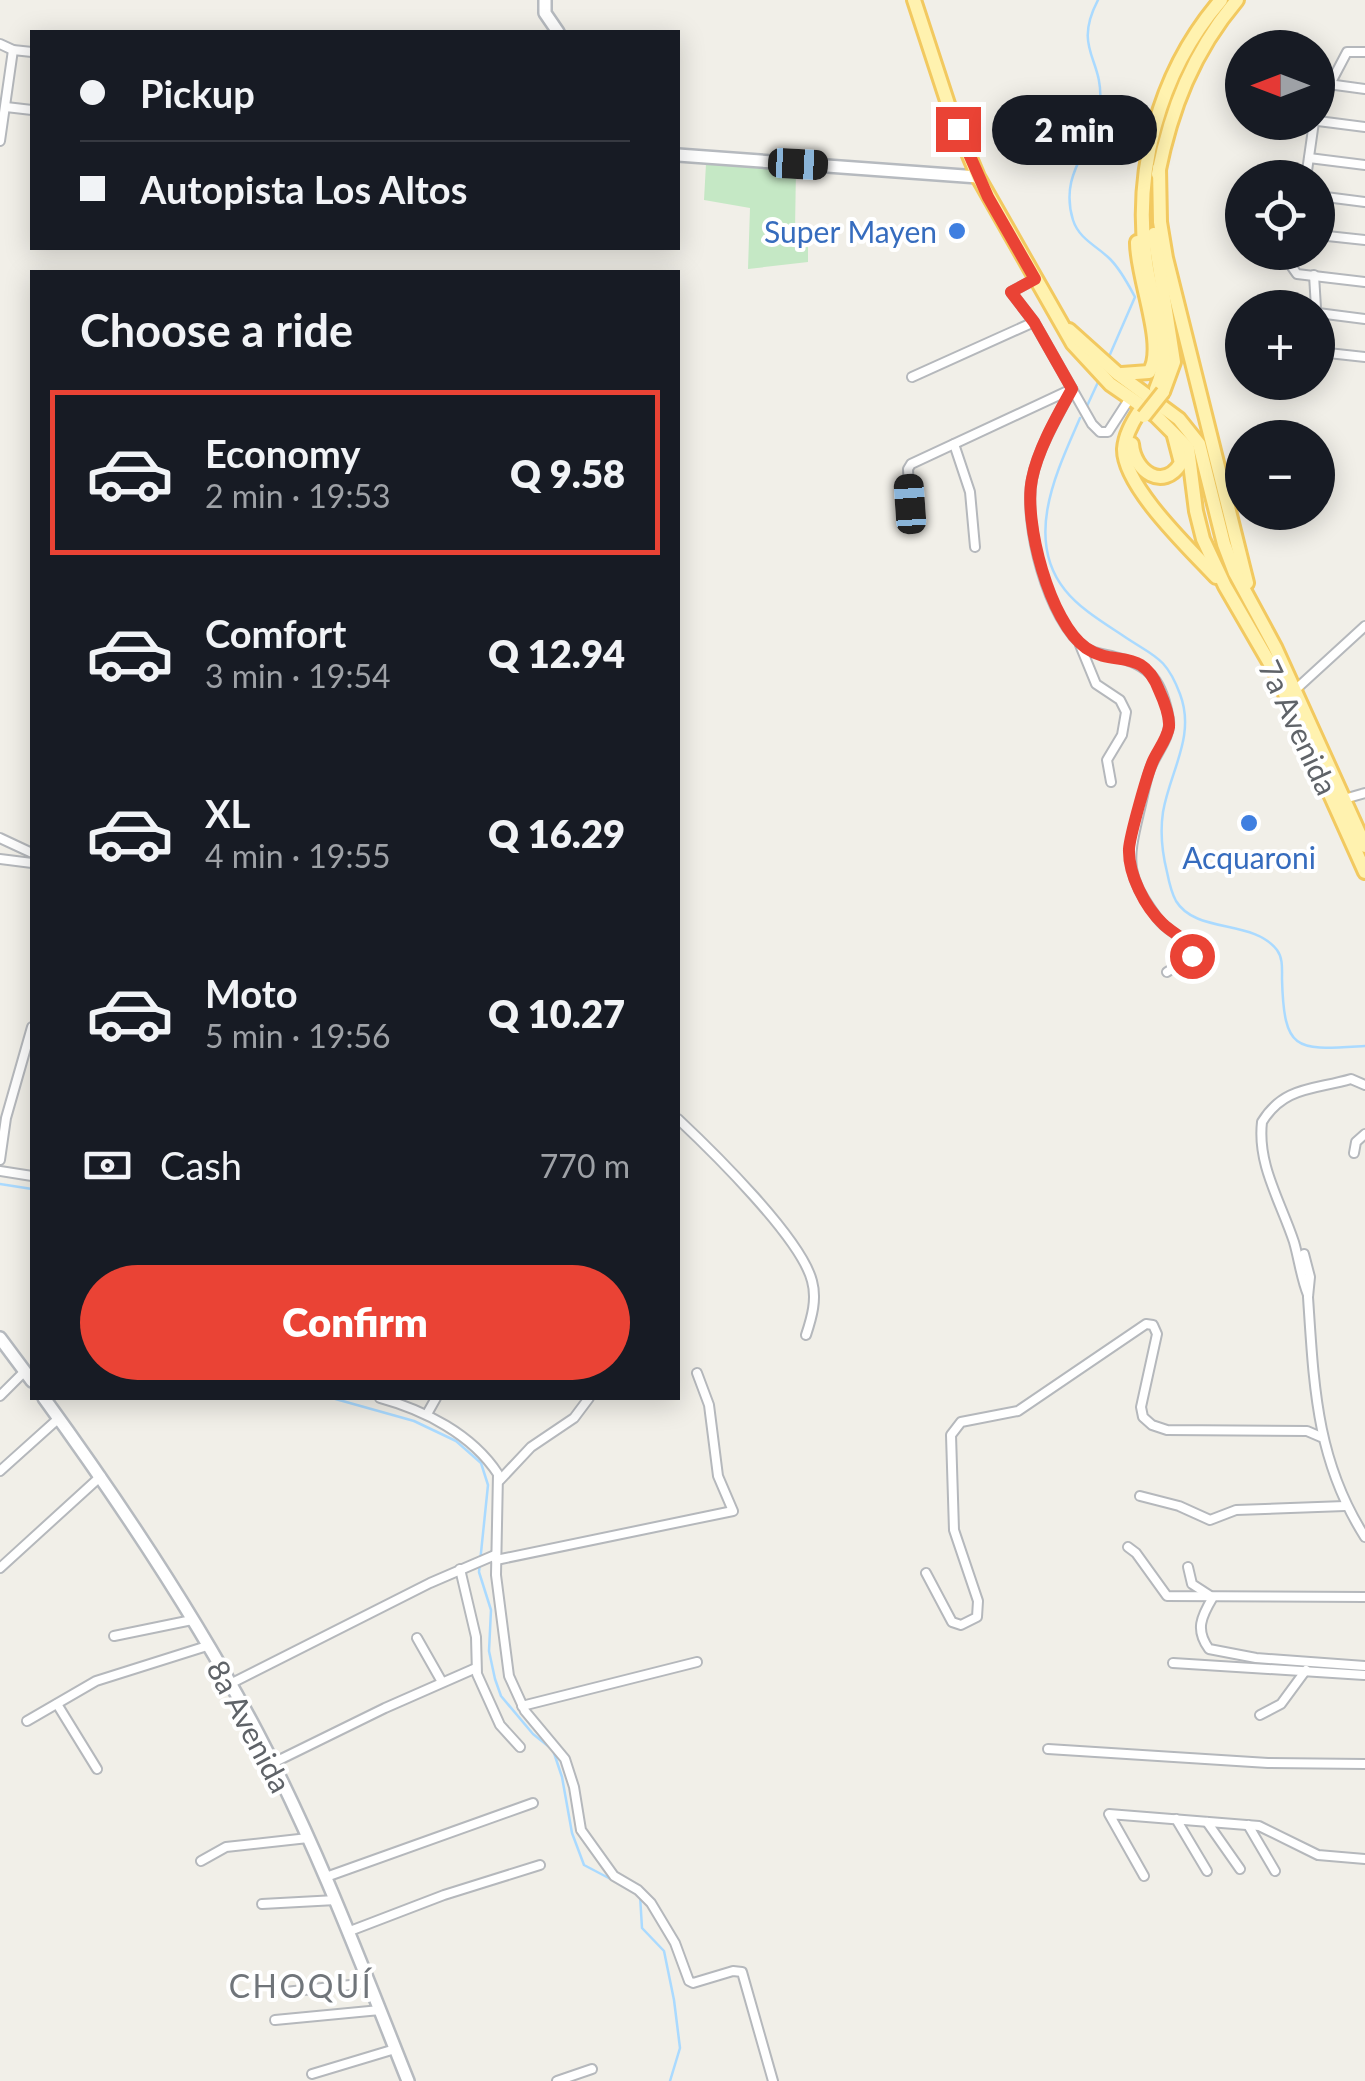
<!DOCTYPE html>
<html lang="en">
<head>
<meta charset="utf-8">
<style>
  :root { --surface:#171b24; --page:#20242c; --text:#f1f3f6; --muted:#9ea1a6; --line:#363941; --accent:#ea4335 }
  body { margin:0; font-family:Lato,sans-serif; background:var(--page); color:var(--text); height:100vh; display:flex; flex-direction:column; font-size:38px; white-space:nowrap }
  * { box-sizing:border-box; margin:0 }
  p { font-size:32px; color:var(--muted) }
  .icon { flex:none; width:55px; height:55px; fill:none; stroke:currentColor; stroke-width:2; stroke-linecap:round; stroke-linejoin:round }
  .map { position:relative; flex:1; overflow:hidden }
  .drawer { position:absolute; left:30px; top:270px; width:650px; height:1130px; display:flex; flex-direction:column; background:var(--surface); border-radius:0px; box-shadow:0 5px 25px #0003 }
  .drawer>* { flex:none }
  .hud { position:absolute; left:30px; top:30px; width:650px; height:220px; border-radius:0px; box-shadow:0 5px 25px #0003; display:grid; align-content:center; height:220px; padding:0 50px; background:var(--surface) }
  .needle { width:65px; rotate:270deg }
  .tools { position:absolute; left:1225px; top:30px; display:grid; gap:20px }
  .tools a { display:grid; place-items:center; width:110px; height:110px; border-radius:50%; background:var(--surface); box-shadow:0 5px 25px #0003; font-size:50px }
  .end { position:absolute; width:45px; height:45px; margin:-22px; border:12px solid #ea4335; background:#fff; box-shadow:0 0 0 5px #fff }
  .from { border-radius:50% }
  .bubble { position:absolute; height:70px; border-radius:35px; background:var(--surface); box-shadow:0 5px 25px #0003; font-size:32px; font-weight:800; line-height:70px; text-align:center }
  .car { position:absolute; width:30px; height:60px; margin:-30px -15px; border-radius:12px; box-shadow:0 0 8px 2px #0007; background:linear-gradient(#222 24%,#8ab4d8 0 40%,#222 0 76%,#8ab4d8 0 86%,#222 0) }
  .hud b { display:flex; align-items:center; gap:35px; height:95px; font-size:38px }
  .hud b+b { border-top:2px solid var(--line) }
  .hud i { width:25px; height:25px; background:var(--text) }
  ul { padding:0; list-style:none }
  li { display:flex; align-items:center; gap:30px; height:165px; margin:0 20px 15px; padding:0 30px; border:5px solid transparent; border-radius:0px }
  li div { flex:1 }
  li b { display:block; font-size:38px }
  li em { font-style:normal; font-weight:800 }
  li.current { border-color:var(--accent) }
  li>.icon { width:90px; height:90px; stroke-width:1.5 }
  h2 { padding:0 50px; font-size:45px; line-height:120px }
  .pay { display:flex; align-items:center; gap:25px; height:110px; padding:0 50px; font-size:38px }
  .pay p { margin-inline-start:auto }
  .action { display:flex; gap:20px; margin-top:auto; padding:20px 50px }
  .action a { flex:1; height:115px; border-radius:60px; background:var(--accent); color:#fff; font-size:40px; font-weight:800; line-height:115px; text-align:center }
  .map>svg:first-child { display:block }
  .green { fill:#c5e8c5 }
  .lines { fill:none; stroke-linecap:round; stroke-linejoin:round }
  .stream { stroke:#aadaff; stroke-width:2.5 }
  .street-casing { stroke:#b5b8bc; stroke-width:12 }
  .secondary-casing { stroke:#b6babf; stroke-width:16 }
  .primary-casing { stroke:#f2c960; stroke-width:18 }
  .street { stroke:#fff; stroke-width:8 }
  .secondary { stroke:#fff; stroke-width:11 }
  .primary { stroke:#fff2af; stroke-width:12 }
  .primary-bridge-casing { stroke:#f2c960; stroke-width:18; stroke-linecap:butt }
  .primary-bridge { stroke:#fff2af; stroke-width:12 }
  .route { stroke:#ea4335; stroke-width:12 }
  .shop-dot { fill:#3f7fe0; stroke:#fff; stroke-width:4 }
  .labels { text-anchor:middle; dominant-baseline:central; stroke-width:8; stroke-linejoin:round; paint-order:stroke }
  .shop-label { font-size:30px; fill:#366cbe; stroke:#fff; text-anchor:end }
  .street-label { font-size:30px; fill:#5f6368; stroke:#fff }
  .neighbourhood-label { font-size:32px; letter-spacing:2.5px; fill:#70757a; stroke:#fff }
</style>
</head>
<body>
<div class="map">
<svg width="1365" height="2081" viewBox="0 0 1365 2081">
  <rect width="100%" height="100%" fill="#f1efe8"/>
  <polygon class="green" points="706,164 796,168 795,230 808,234 808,262 748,269 750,208 704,200"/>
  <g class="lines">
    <g class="stream">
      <path d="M1098 0C1072 50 1104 58 1100 103 1095 149 1058 171 1073 220 1079 239 1097 246 1110 259 1121 270 1128 284 1135 297L1108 359"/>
      <polyline points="1087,406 1099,380"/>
      <path d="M1080 418C1058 469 1023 538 1065 590 1080 609 1104 623 1125 637 1155 657 1166 657 1180 694 1196 736 1170 771 1163 812 1160 832 1162 852 1167 872 1169 882 1171 892 1176 901 1196 934 1253 919 1277 950 1283 958 1282 969 1282 979 1284 1054 1297 1050 1365 1046"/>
      <polyline points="0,1184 32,1189"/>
      <polyline points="332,1398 414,1421 456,1441 481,1463 488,1485 479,1572 491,1610 489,1651 495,1679 501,1696 533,1734 553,1750 562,1777 572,1833 584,1865 620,1884"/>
      <polyline points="640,1895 642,1928 664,1951 674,2000 680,2048 670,2081"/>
    </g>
    <g class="street-casing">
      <g id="street">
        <polyline points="0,44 13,50 32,52"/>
        <polyline points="1328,84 1365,89"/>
        <polyline points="6,107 32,110"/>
        <polyline points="1318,107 1347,52 1365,52"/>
        <polyline points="1318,121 1365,127"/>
        <polyline points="0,141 13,50"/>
        <polyline points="1309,158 1365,165"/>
        <polyline points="1306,178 1314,122"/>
        <polyline points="1318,196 1365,202"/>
        <polyline points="1318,235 1365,240"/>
        <polyline points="1294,252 1292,267 1297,274 1365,282"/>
        <polyline points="1314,275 1316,308"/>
        <polyline points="1035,279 1011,292 1034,322 1092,424 1100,432 1108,432 1130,398"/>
        <polyline points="1318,313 1365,319"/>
        <polyline points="1319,352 1365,357"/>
        <polyline points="912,377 1034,322"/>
        <path d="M1072 389C1057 417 1038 449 1032 479 1023 523 1048 622 1086 648 1094 654 1105 654 1115 657 1151 665 1163 682 1169 720 1171 737 1156 753 1150 769 1145 783 1143 798 1139 813 1127 863 1126 875 1158 919 1167 931 1183 936 1192 949V956L1167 972"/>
        <polyline points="954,444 970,492 975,547"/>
        <polyline points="906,511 910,506 908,469 911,464 1072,389"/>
        <polyline points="1080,645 1096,684 1120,700 1126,712 1122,735 1107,760 1111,782"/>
        <polyline points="1294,691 1365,626"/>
        <polyline points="1344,799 1365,793"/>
        <polyline points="0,838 32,853"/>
        <polyline points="0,859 32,863"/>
        <path d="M678 1119C712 1151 801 1238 812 1281 817 1299 812 1317 806 1335"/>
        <polyline points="1354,1153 1356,1142 1365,1134"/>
        <polyline points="0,1160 6,1118 32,1027"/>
        <polyline points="0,1171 32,1176"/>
        <path d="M1304 1254 1310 1277 1308 1297C1314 1386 1316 1460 1365 1537"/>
        <path d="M1308 1295C1301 1278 1299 1259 1294 1242 1281 1202 1257 1165 1262 1122 1284 1086 1314 1090 1351 1079L1365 1085"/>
        <polyline points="0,1396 25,1371"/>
        <path d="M380 1398C424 1410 472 1434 498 1474L496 1575 509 1676 525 1711 565 1759 574 1787 581 1830 614 1876 638 1890 651 1903 675 1943 689 1981 693 1983 733 1971 742 1972 773 2081"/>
        <polyline points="427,1414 436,1398"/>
        <polyline points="0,1471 59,1418"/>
        <polyline points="500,1480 531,1447 574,1418 589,1398"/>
        <polyline points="1140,1496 1179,1506 1210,1520 1236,1510 1345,1506"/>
        <polyline points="1128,1547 1136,1553 1167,1596 1365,1597"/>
        <polyline points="496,1560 733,1511 718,1476 709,1405 697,1373"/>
        <polyline points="1188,1567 1192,1584 1209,1595"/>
        <polyline points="0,1568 101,1476"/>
        <polyline points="460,1569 476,1637 477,1674 500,1725 520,1747"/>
        <polyline points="926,1573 952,1622 961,1625 977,1617 978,1601 954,1530 951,1435 961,1422 1018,1411 1146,1324 1153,1325 1157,1334 1141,1407 1143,1417 1152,1425 1167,1430 1307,1431 1321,1437"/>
        <path d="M1213 1597C1201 1617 1195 1630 1209 1649L1256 1658 1365 1666"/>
        <polyline points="114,1636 192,1620"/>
        <polyline points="417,1638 442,1682"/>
        <polyline points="1173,1663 1364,1675"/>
        <polyline points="230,1684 430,1583 495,1555"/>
        <polyline points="57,1704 97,1769"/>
        <polyline points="522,1706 697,1662"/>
        <polyline points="1260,1715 1281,1704 1306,1670"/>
        <polyline points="27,1721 96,1681 207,1646"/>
        <polyline points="1048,1749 1268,1763 1365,1764"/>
        <polyline points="273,1763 385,1708 476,1668"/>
        <polyline points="1176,1819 1207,1871"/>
        <polyline points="1207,1822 1240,1869"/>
        <polyline points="1248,1825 1275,1871"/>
        <polyline points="201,1861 226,1847 308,1838"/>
        <polyline points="1144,1876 1109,1814 1259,1826 1318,1855 1365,1859"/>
        <polyline points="326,1877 533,1803"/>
        <polyline points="262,1904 336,1900"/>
        <polyline points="350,1931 444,1895 540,1865"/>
        <polyline points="285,1992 369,1983"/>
        <polyline points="275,2020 380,2010"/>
        <polyline points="312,2074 395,2049"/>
        <polyline points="557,2081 592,2069"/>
      </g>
    </g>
    <g class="secondary-casing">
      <g id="secondary">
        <polyline points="545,0 545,13 558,32"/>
        <polyline points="678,155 978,177"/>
        <polyline points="0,1338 32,1381"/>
        <path d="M44 1398C121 1504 195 1615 257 1732 316 1844 361 1963 408 2081"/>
      </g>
    </g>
    <g class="primary-casing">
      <g id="primary">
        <polyline points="914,0 950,110 978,177 1073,344 1110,384 1155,415 1188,448 1196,511 1203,539 1225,586 1276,674 1365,872"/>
        <polyline points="1159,168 1160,222 1166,258 1247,583"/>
        <path d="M1158 174C1171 109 1193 52 1237 0"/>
        <polyline points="1154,234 1174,362 1163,392"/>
        <polyline points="1069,330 1118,374 1179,419 1199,444 1224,544 1235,573 1275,647 1365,846"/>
        <path d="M1122 374 1149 372C1167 347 1136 276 1137 242"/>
        <path d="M1156 389C1175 346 1154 312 1147 268 1132 174 1158 73 1221 0"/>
        <path d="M1139 412C1132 423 1125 435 1124 449 1123 486 1191 550 1216 577"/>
        <path d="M1132 444C1134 471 1163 492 1181 463L1174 436"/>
      </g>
    </g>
    <use href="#street" class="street"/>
    <use href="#secondary" class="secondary"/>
    <use href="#primary" class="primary"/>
    <g class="primary-bridge-casing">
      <polyline id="primary-bridge" points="1144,416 1163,392"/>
    </g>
    <use href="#primary-bridge" class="primary-bridge"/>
  </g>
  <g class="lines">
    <path class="route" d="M958 129 988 197 1035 279 1011 292 1034 322 1072 389C1057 416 1038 449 1032 479 1023 521 1050 623 1086 648 1115 668 1142 646 1159 690 1164 701 1170 715 1169 727 1167 739 1158 750 1153 761 1147 775 1130 835 1129 849 1128 874 1145 907 1163 924 1174 935 1190 939 1192 956"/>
  </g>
  <g class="shop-dot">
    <circle cx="957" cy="231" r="10"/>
    <circle cx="1249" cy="823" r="10"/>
  </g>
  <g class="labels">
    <g class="shop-label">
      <text x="937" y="231">Super Mayen</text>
      <text x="1249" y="857" text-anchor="middle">Acquaroni</text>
    </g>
    <g class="street-label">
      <text transform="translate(1299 727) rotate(65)">7a Avenida</text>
      <text transform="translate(250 1726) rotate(62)">8a Avenida</text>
    </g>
    <g class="neighbourhood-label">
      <text x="301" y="1985">CHOQUÍ</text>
    </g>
  </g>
</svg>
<div class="tools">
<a><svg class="needle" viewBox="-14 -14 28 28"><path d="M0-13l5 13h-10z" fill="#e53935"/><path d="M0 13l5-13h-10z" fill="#9ea1a6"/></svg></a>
<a><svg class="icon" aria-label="locate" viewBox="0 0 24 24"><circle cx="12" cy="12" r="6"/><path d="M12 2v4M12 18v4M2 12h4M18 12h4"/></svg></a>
<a>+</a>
<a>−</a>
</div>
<i class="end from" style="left:1192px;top:956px"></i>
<i class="end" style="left:958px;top:129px"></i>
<div class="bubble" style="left:992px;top:95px;width:165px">2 min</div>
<i class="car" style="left:798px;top:164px;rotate:93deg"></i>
<i class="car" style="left:910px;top:504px;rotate:356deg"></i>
<div class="hud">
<b><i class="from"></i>Pickup</b>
<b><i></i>Autopista Los Altos</b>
</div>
<section class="drawer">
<h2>Choose a ride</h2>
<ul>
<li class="current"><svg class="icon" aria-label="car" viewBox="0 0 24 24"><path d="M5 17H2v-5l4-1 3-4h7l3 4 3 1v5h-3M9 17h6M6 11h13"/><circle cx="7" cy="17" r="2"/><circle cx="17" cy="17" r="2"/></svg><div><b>Economy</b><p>2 min · 19:53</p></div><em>Q 9.58</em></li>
<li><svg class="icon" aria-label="car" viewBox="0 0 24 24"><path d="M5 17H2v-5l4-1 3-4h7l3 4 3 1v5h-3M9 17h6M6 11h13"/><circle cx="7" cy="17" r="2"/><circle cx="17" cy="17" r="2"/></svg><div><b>Comfort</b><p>3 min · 19:54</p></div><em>Q 12.94</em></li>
<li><svg class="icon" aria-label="car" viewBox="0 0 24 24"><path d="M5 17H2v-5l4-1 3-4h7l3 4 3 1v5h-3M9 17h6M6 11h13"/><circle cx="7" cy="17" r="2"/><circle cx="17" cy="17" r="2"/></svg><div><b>XL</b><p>4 min · 19:55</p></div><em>Q 16.29</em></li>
<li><svg class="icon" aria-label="car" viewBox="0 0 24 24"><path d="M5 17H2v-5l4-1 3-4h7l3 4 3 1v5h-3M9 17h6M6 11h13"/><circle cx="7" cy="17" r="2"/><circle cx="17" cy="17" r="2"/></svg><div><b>Moto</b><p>5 min · 19:56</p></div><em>Q 10.27</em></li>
</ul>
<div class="pay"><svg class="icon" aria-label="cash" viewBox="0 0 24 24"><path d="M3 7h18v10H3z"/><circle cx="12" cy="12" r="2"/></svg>Cash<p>770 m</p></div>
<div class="action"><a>Confirm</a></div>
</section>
</div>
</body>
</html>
